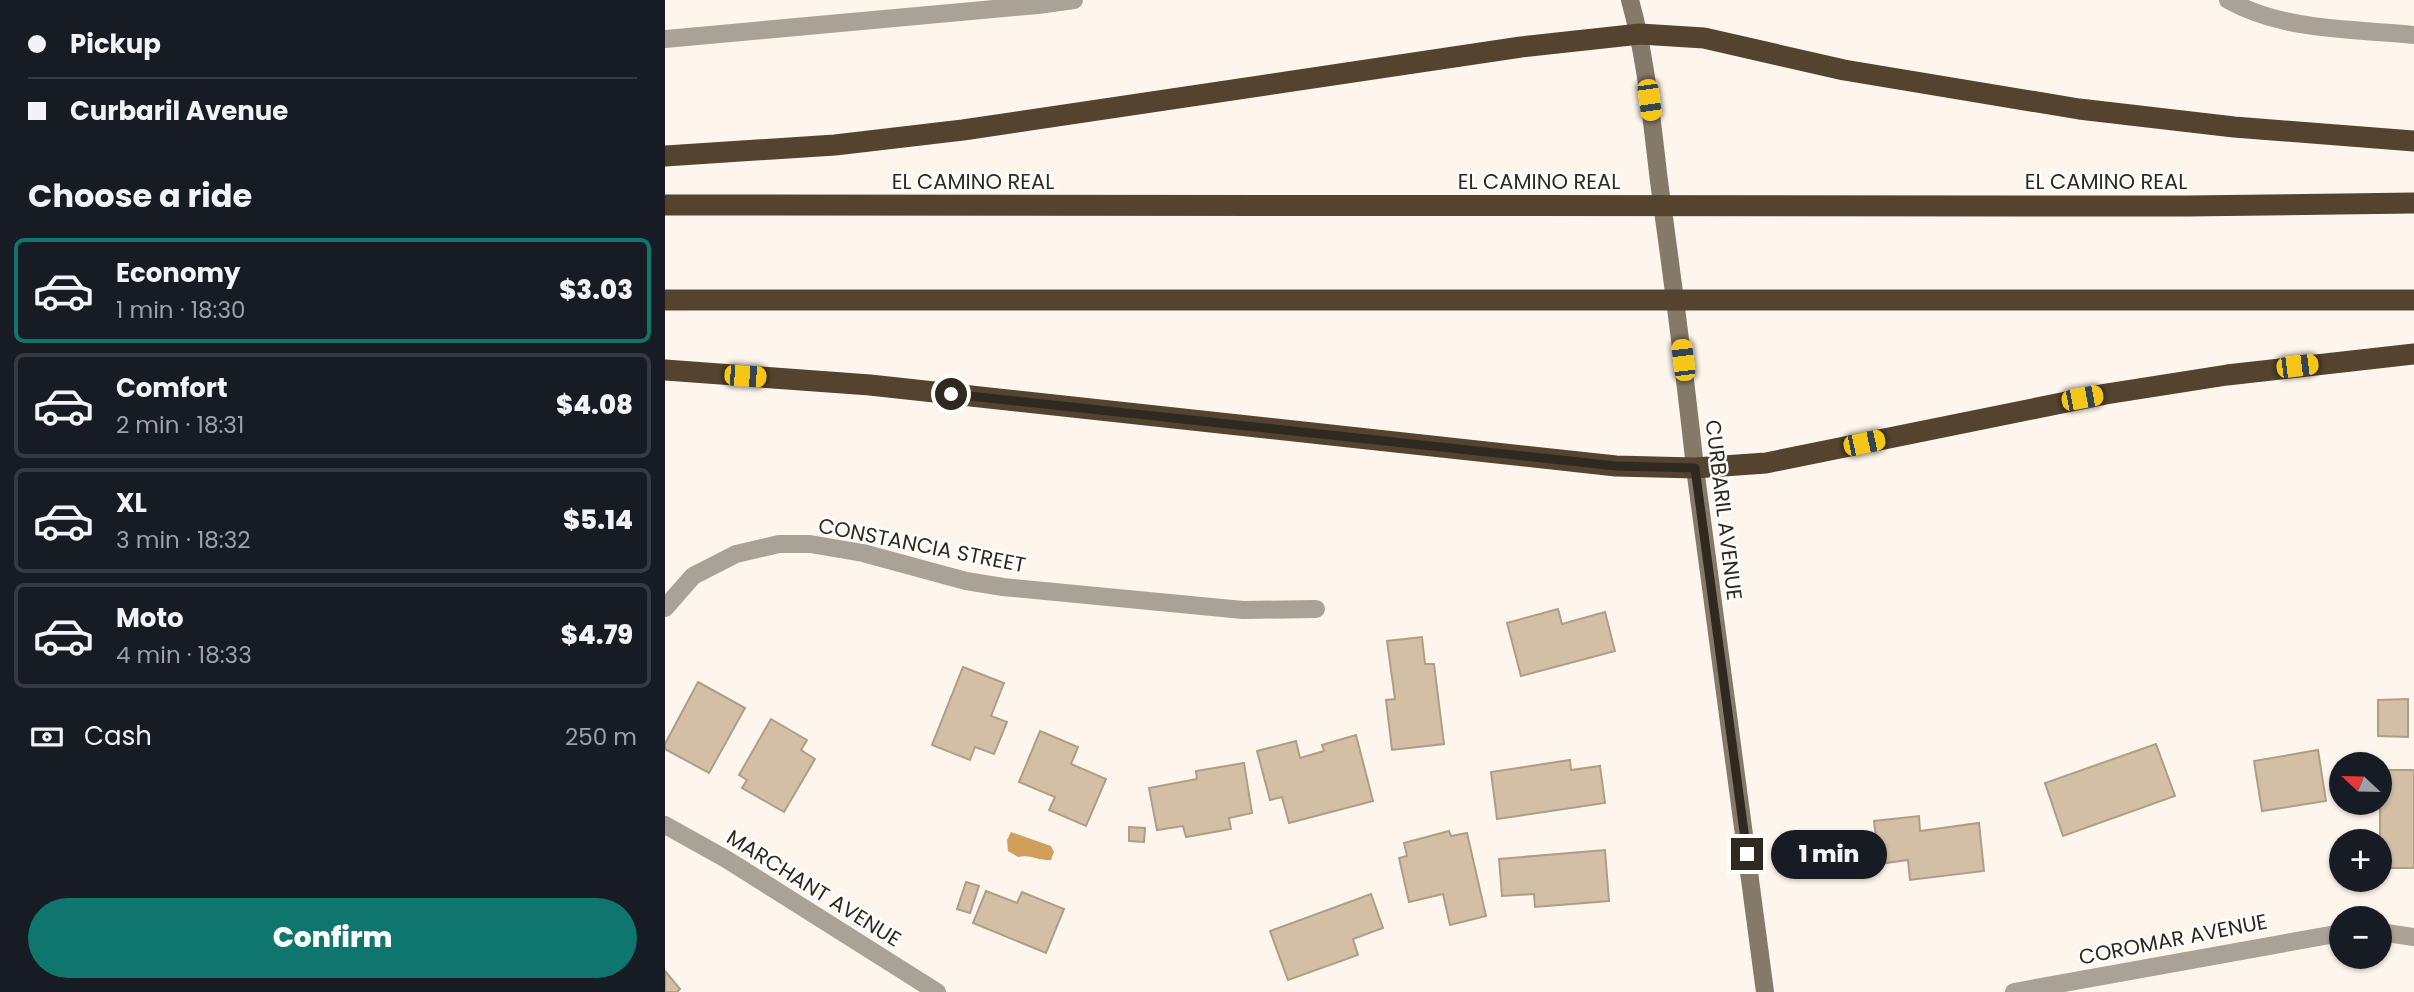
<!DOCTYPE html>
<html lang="en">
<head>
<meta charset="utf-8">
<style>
  :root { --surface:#171b24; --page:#20242c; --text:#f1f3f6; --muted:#9ea1a6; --line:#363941; --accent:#0f766e }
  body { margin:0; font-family:Poppins,sans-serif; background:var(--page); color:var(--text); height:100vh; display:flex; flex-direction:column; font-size:26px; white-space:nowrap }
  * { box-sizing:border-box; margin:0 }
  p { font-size:23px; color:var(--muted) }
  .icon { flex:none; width:38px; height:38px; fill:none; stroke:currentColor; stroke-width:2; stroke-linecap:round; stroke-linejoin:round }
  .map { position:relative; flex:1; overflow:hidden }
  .drawer { display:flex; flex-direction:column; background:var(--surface); width:665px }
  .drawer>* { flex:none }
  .guide { display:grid; align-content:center; height:154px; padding:0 28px; background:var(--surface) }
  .needle { width:46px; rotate:292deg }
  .controls { position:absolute; left:1664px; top:752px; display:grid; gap:14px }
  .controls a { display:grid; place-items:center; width:63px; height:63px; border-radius:50%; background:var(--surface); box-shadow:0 2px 5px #0004; font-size:35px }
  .end { position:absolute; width:32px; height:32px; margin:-16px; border:9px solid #30291f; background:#fff; box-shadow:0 0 0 4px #fff }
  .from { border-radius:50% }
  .bubble { position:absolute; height:49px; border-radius:24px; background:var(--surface); box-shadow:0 2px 5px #0004; font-size:23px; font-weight:800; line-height:49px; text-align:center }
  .car { position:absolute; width:21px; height:42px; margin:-21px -10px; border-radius:9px; box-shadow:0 0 5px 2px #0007; background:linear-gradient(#f5c518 24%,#345 0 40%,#f5c518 0 76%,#345 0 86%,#f5c518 0) }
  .guide b { display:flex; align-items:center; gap:24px; height:66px; font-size:26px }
  .guide b+b { border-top:2px solid var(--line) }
  .guide i { width:18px; height:18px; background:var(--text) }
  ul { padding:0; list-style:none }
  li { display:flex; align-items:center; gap:21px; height:105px; margin:0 14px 10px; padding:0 14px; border:4px solid var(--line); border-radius:10px }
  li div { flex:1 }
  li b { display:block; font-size:26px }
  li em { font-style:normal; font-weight:800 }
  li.active { border-color:var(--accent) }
  li>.icon { width:63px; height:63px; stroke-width:1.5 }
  h2 { padding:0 28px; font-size:32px; line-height:84px }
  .pay { display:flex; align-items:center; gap:18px; height:77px; padding:0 28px; font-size:26px }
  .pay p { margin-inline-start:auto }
  .primary-button { display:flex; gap:14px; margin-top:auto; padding:14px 28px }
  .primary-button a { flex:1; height:80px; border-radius:42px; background:var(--accent); color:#fff; font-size:28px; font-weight:800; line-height:80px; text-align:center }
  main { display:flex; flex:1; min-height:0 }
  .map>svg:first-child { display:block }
  .water { fill:#cf9f5b }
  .building { fill:#d2bfa6; stroke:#b09d85; stroke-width:2 }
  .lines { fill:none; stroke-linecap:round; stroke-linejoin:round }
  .lane { stroke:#aaa297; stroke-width:18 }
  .street { stroke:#aaa297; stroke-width:18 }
  .secondary { stroke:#85796a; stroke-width:18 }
  .highway { stroke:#54442f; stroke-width:21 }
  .route { stroke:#30291f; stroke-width:9 }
  .labels { text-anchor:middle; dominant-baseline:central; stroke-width:5; stroke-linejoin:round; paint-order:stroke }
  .street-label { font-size:21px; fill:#30291f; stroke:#fff }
</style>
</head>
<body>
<main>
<section class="drawer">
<div class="guide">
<b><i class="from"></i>Pickup</b>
<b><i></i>Curbaril Avenue</b>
</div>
<h2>Choose a ride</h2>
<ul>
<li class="active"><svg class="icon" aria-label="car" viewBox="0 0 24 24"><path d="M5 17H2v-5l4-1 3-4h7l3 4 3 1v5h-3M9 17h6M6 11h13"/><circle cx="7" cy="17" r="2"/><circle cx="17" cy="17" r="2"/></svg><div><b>Economy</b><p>1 min · 18:30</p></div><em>$3.03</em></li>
<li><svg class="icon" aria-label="car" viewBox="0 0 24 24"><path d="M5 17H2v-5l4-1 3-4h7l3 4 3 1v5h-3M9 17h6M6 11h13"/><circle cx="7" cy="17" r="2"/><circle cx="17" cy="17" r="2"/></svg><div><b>Comfort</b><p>2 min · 18:31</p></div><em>$4.08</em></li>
<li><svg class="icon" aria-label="car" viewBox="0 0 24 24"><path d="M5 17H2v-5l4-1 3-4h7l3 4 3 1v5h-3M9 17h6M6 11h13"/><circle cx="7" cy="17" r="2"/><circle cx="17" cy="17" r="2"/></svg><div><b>XL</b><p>3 min · 18:32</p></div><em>$5.14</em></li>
<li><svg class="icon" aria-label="car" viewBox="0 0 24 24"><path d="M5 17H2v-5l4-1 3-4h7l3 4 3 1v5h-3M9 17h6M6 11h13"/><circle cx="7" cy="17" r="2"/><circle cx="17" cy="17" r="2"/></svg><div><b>Moto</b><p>4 min · 18:33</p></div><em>$4.79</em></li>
</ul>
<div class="pay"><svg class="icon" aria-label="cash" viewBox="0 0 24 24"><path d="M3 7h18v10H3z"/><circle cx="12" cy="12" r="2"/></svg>Cash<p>250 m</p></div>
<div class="primary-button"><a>Confirm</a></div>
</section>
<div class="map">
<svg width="1749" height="992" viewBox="0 0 1749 992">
  <rect width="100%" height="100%" fill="#fef6ec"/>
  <path class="water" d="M346 832 386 846 389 852 386 860C374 861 365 854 353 857L343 851 342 840Z"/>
  <g class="building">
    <polygon points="893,609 897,624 940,612 950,651 856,676 842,623"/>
    <polygon points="757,637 760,664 769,664 779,744 727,750 721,700 730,699 722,641"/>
    <polygon points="298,667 339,683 326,716 342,722 329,754 310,747 305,760 267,745"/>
    <polygon points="33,682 80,708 44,773 0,749 0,744"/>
    <polygon points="1743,699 1743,737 1713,736 1713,700"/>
    <polygon points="106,719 142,740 136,750 150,759 119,812 77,788 82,780 74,775"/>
    <polygon points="375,731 413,747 406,764 441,779 421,826 384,810 390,797 354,782"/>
    <polygon points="691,735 708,801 624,823 617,797 605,800 592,751 631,741 635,758 659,751 657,745"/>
    <polygon points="1491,744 1510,796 1398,836 1380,783"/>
    <polygon points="1653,750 1661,801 1597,811 1589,761"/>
    <polygon points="905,760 906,770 935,766 940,803 832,819 826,772"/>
    <polygon points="579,763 587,813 564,818 566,829 521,837 518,826 492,830 484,788 532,779 531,771"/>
    <rect x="1715" y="770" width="34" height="98"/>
    <polygon points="1254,816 1255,831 1314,823 1319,871 1245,880 1243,860 1214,864 1209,821"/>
    <polygon points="464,827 480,828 479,842 464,841"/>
    <polygon points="784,831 786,836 802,833 821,916 785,925 778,894 744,902 734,858 742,856 739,843"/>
    <polygon points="940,850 944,901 870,907 869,894 837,896 834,859"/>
    <polygon points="301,882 314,886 305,913 292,909"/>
    <polygon points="321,891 352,903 357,892 399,909 381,953 308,923"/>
    <polygon points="706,894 718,928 688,939 693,955 623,980 605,931"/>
    <polygon points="0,971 15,989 12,992 0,992"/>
  </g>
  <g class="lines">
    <path class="lane" d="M1563 0C1618 31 1687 29 1749 35"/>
    <g class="street">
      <polyline points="0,39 373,5 409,0"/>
      <polyline points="0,608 28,576 71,554 114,544 145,544 198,553 301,581 338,587 578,610 651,609"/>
      <polyline points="0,825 61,859 272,992"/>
      <polyline points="1715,932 1749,937"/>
      <polyline points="1349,992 1676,933"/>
    </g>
    <path class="secondary" d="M965 0C982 61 987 126 995 189 1008 282 1020 375 1030 468L1100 992"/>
    <g class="highway">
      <polyline points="0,156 170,145 298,130 856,47 975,34 1039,38 1179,70 1414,109 1569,127 1749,141"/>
      <polyline points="0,205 1522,206 1749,203"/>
      <polyline points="0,300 1749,300"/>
      <polyline points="0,370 205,385 951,466 1030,468 1101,463 1441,394 1562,375 1749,354"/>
    </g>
  </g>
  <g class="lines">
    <polyline class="route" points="286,394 951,466 1030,468 1082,854"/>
  </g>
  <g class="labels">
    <g class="street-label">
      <text x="308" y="181">EL CAMINO REAL</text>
      <text x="874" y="181">EL CAMINO REAL</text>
      <text x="1441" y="181">EL CAMINO REAL</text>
      <text transform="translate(1059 510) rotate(83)">CURBARIL AVENUE</text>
      <text transform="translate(257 545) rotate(11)">CONSTANCIA STREET</text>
      <text transform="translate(149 888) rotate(32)">MARCHANT AVENUE</text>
      <text transform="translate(1508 939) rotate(-11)">COROMAR AVENUE</text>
    </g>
  </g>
</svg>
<div class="controls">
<a><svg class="needle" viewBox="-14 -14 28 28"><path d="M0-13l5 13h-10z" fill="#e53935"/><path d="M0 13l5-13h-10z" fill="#9ea1a6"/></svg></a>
<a>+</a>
<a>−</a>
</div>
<i class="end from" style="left:286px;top:394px"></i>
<i class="end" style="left:1082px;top:854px"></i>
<div class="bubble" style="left:1106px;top:830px;width:116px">1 min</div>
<i class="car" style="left:984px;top:100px;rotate:172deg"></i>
<i class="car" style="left:1018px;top:360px;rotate:353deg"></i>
<i class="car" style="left:1632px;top:366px;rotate:83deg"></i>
<i class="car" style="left:80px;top:376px;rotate:94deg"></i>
<i class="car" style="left:1417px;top:398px;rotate:79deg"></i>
<i class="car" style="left:1199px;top:443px;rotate:78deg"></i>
</div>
</main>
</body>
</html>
